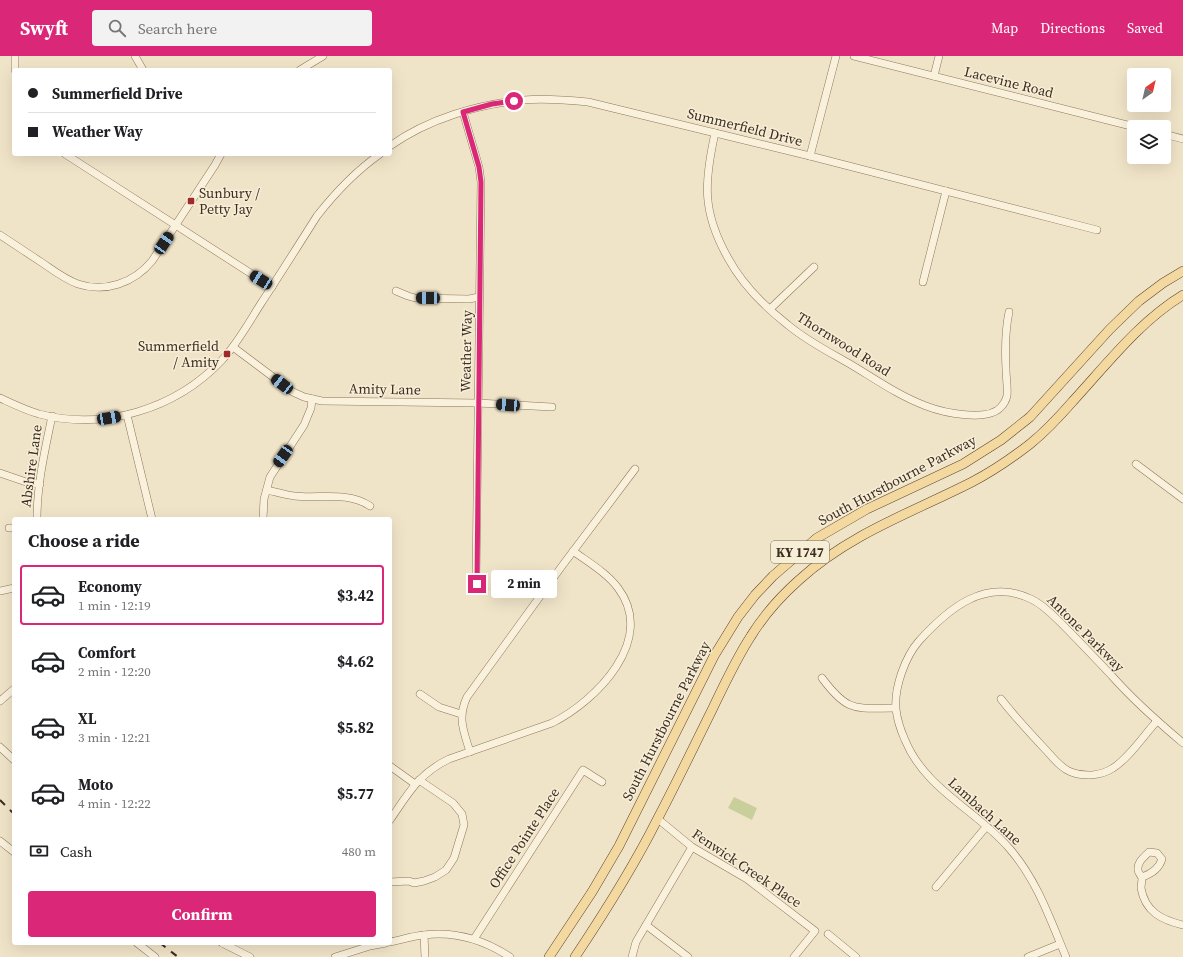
<!DOCTYPE html>
<html lang="en">
<head>
<meta charset="utf-8">
<style>
  :root { --surface:#fff; --page:#f2f2f2; --text:#202124; --muted:#757577; --line:#e0e0e0; --accent:#db2777 }
  body { margin:0; font-family:"Source Serif 4",serif; background:var(--page); color:var(--text); height:100vh; display:flex; flex-direction:column; font-size:15px; white-space:nowrap }
  * { box-sizing:border-box; margin:0 }
  p { font-size:13px; color:var(--muted) }
  .icon { flex:none; width:22px; height:22px; fill:none; stroke:currentColor; stroke-width:2; stroke-linecap:round; stroke-linejoin:round }
  .map { position:relative; flex:1; overflow:hidden }
  .details { position:absolute; left:12px; top:461px; width:380px; height:428px; display:flex; flex-direction:column; background:var(--surface); border-radius:4px; box-shadow:0 4px 16px #0002 }
  .details>* { flex:none }
  .guide { position:absolute; left:12px; top:12px; width:380px; height:88px; border-radius:4px; box-shadow:0 4px 16px #0002; display:grid; align-content:center; height:88px; padding:0 16px; background:var(--surface) }
  .needle { width:26px; rotate:34deg }
  .controls { position:absolute; left:1127px; top:12px; display:grid; gap:8px }
  .controls a { display:grid; place-items:center; width:44px; height:44px; border-radius:4px; background:var(--surface); box-shadow:0 4px 16px #0002; font-size:20px }
  .end { position:absolute; width:18px; height:18px; margin:-9px; border:5px solid #db2777; background:#fff; box-shadow:0 0 0 2px #fff }
  .from { border-radius:50% }
  .bubble { position:absolute; height:28px; border-radius:4px; background:var(--surface); box-shadow:0 4px 16px #0002; font-size:13px; font-weight:700; line-height:28px; text-align:center }
  .car { position:absolute; width:12px; height:24px; margin:-12px -6px; border-radius:5px; box-shadow:0 0 3px 1px #0007; background:linear-gradient(#222 24%,#8ab4d8 0 40%,#222 0 76%,#8ab4d8 0 86%,#222 0) }
  .guide b { display:flex; align-items:center; gap:14px; height:38px; font-size:15px }
  .guide b+b { border-top:1px solid var(--line) }
  .guide i { width:10px; height:10px; background:var(--text) }
  ul { padding:0; list-style:none }
  li { display:flex; align-items:center; gap:12px; height:60px; margin:0 8px 6px; padding:0 8px; border:2px solid transparent; border-radius:4px }
  li div { flex:1 }
  li b { display:block; font-size:15px }
  li em { font-style:normal; font-weight:700 }
  li.current { border-color:var(--accent) }
  li>.icon { width:36px; height:36px; stroke-width:1.5 }
  h2 { padding:0 16px; font-size:18px; line-height:48px }
  .pay { display:flex; align-items:center; gap:10px; height:44px; padding:0 16px; font-size:15px }
  .pay p { margin-inline-start:auto }
  .button { display:flex; gap:8px; margin-top:auto; padding:8px 16px }
  .button a { flex:1; height:46px; border-radius:4px; background:var(--accent); color:#fff; font-size:16px; font-weight:700; line-height:46px; text-align:center }
  header { display:flex; align-items:center; gap:24px; box-sizing:border-box; height:56px; padding:0 20px; background:var(--accent); color:#fff }
  header strong { font-size:19px }
  nav { display:flex; gap:22px; margin-inline-start:auto; font-size:14px }
  .search { width:280px; height:36px; background:var(--page); display:flex; align-items:center; gap:10px; box-sizing:border-box; padding:0 14px; border-radius:4px; color:var(--muted); font-size:15px }
  .map>svg:first-child { display:block }
  .green { fill:#c9cf9b }
  .lines { fill:none; stroke-linecap:round; stroke-linejoin:round }
  .minor-casing { stroke:#8d765c; stroke-width:8 }
  .major-casing { stroke:#5b4430; stroke-width:10 }
  .minor { stroke:#faf1dc; stroke-width:7 }
  .major { stroke:#f3d9a0; stroke-width:9 }
  .rail { stroke:#3d2e20; stroke-width:2; stroke-dasharray:7 7; stroke-linecap:butt }
  .route { stroke:#db2777; stroke-width:5 }
  .poi-dot { fill:#9e2a2b; stroke:#f7eed8; stroke-width:1.5 }
  .labels { text-anchor:middle; dominant-baseline:central; stroke-width:3; stroke-linejoin:round; paint-order:stroke }
  .shield { fill:#f7eed8; stroke:#756857; stroke-width:1 }
  .shield-label { font-size:13px; font-weight:bold; fill:#3d2e20 }
  .street-label { font-size:14px; fill:#3d2e20; stroke:#f7eed8 }
  .poi-label { font-size:14px; fill:#3d2e20; stroke:#f7eed8; text-anchor:start }
</style>
</head>
<body>
<header>
<strong>Swyft</strong>
<div class="search"><svg class="icon" aria-label="search" viewBox="0 0 24 24"><circle cx="10" cy="10" r="6"/><path d="M15 15l6 6"/></svg>Search here</div>
<nav><a>Map</a><a>Directions</a><a>Saved</a></nav>
</header>
<div class="map">
<svg width="1183" height="901" viewBox="0 0 1183 901">
  <rect width="100%" height="100%" fill="#f0e4c8"/>
  <polygon class="green" points="734,741 757,752 752,764 728,752"/>
  <g class="lines">
    <g class="minor-casing">
      <g id="minor">
        <polyline points="15,0 15,14"/>
        <polyline points="135,0 143,14"/>
        <polyline points="854,0 1135,71"/>
        <polyline points="300,14 323,0"/>
        <polyline points="934,20 939,0"/>
        <polyline points="463,56 479,111 481,126 476,525 477,528 484,533"/>
        <path d="M715 77C704 127 702 156 728 202 742 228 765 251 788 269 807 285 829 296 850 308 875 323 899 340 926 350 944 357 988 366 1001 351 1004 348 1006 344 1007 340 1008 332 1006 321 1006 313 1005 294 1005 275 1009 256"/>
        <polyline points="1164,78 1183,83"/>
        <path d="M390 90C428 63 478 48 524 44 546 42 567 44 588 46L810 100 1097 174"/>
        <polyline points="65,98 272,231"/>
        <polyline points="810,100 836,0"/>
        <path d="M0 179C14 188 27 197 41 206 53 214 64 223 78 228 105 237 134 227 152 205L215 109 221 98"/>
        <polyline points="923,226 946,135"/>
        <polyline points="396,235 408,240 415,242 469,243 479,241"/>
        <polyline points="770,253 814,211"/>
        <polyline points="233,291 293,336 304,341 322,345 478,347 552,351"/>
        <path d="M0 342C13 348 25 354 39 358 104 375 176 353 222 304 237 288 248 268 260 249 279 220 298 190 317 160 335 137 356 115 380 98"/>
        <polyline points="127,359 152,463"/>
        <polyline points="1136,408 1183,443"/>
        <polyline points="0,417 29,427 40,428"/>
        <path d="M267 434C276 436 285 439 294 440 319 443 348 435 370 450"/>
        <path d="M37 463C37 428 45 394 52 360"/>
        <polyline points="263,463 264,443 270,421 304,369 311,352 312,343"/>
        <polyline points="9,472 14,472"/>
        <polyline points="0,535 14,532"/>
        <path d="M822 622C848 657 855 652 895 652"/>
        <polyline points="420,638 439,651 461,658"/>
        <path d="M1001 643C1014 660 1029 676 1044 692 1052 700 1060 712 1071 716 1084 721 1101 720 1113 712 1129 702 1144 679 1157 665"/>
        <polyline points="0,645 14,633"/>
        <polyline points="0,691 14,704"/>
        <path d="M470 696C464 676 457 662 467 641L562 510 635 413"/>
        <polyline points="390,710 415,728"/>
        <polyline points="658,763 692,791 747,823 815,875 794,901"/>
        <path d="M390 764C408 738 418 718 449 703L552 667C596 645 657 584 618 532 607 517 588 506 573 495"/>
        <polyline points="0,785 14,796"/>
        <path d="M1142 821C1151 818 1159 813 1162 803L1157 797 1149 796C1144 801 1137 806 1138 814 1138 817 1141 819 1142 822 1142 826 1141 829 1141 832 1145 856 1162 864 1183 869"/>
        <polyline points="390,826 409,825 414,827 424,825 435,821 446,814 454,802 464,769 462,758 453,747 419,724"/>
        <polyline points="936,831 986,771"/>
        <polyline points="646,869 688,901"/>
        <polyline points="828,878 856,901"/>
        <polyline points="424,879 425,901"/>
        <polyline points="474,883 583,714 602,726"/>
        <path d="M390 886C401 884 412 880 424 879 455 875 484 884 510 901"/>
        <polyline points="137,887 155,901"/>
        <polyline points="222,887 250,901"/>
        <polyline points="335,901 370,890 386,887"/>
        <polyline points="632,901 636,886 692,791"/>
        <polyline points="1028,901 1060,888"/>
        <path d="M1066 901C1050 863 1037 824 1009 792 976 754 925 733 905 684 901 675 897 663 896 653 894 632 905 601 919 585 948 553 985 521 1031 543 1042 548 1051 557 1059 565 1077 583 1095 602 1112 620 1134 645 1158 666 1183 687"/>
      </g>
    </g>
    <g class="major-casing">
      <g id="major">
        <polyline points="549,901 592,836 619,790 714,600 738,561 755,539 773,520 817,482 867,453 963,408 1001,384 1030,361 1110,273 1139,245 1163,227 1183,215"/>
        <path d="M575 901C605 856 634 810 658 762 677 726 694 690 712 654 724 629 736 603 751 580 764 559 781 540 799 524 849 478 913 456 972 426 993 415 1012 402 1030 388 1046 375 1060 360 1073 345 1107 308 1140 265 1183 239"/>
      </g>
    </g>
    <use href="#minor" class="minor"/>
    <use href="#major" class="major"/>
    <g class="rail">
      <polyline points="0,744 14,758"/>
      <polyline points="160,887 178,901"/>
    </g>
  </g>
  <g class="lines">
    <polyline class="route" points="477,528 481,126 479,111 463,56 492,48 514,45"/>
  </g>
  <g class="poi-dot">
    <rect x="187" y="141" width="8" height="8" rx="2"/>
    <rect x="223" y="294" width="8" height="8" rx="2"/>
  </g>
  <g class="labels">
    <rect class="shield" x="771" y="485" width="58" height="22" rx="3"/>
    <g class="shield-label">
      <text x="800" y="496">KY 1747</text>
    </g>
    <g class="street-label">
      <text transform="translate(1009 26) rotate(14)">Lacevine Road</text>
      <text transform="translate(745 71) rotate(14)">Summerfield Drive</text>
      <text transform="translate(844 288) rotate(32)">Thornwood Road</text>
      <text transform="translate(466 295) rotate(-89)">Weather Way</text>
      <text transform="translate(385 333) rotate(1)">Amity Lane</text>
      <text transform="translate(31 410) rotate(-82)">Abshire Lane</text>
      <text transform="translate(897 424) rotate(-28)">South Hurstbourne Parkway</text>
      <text transform="translate(1086 577) rotate(45)">Antone Parkway</text>
      <text transform="translate(666 665) rotate(-63)">South Hurstbourne Parkway</text>
      <text transform="translate(985 755) rotate(42)">Lambach Lane</text>
      <text transform="translate(524 782) rotate(-57)">Office Pointe Place</text>
      <text transform="translate(747 812) rotate(34)">Fenwick Creek Place</text>
    </g>
    <g class="poi-label">
      <text x="199" y="137">Sunbury /<tspan x="199" dy="16">Petty Jay</tspan></text>
      <text x="219" y="290" text-anchor="end">Summerfield<tspan x="219" dy="16">/ Amity</tspan></text>
    </g>
  </g>
</svg>
<div class="controls">
<a><svg class="needle" viewBox="-14 -14 28 28"><path d="M0-13l5 13h-10z" fill="#e53935"/><path d="M0 13l5-13h-10z" fill="#757577"/></svg></a>
<a><svg class="icon" aria-label="layers" viewBox="0 0 24 24"><path d="M12 4l9 5-9 5-9-5zM3 14l9 5 9-5"/></svg></a>
</div>
<i class="end from" style="left:514px;top:45px"></i>
<i class="end" style="left:477px;top:528px"></i>
<div class="bubble" style="left:491px;top:514px;width:66px">2 min</div>
<i class="car" style="left:164px;top:187px;rotate:34deg"></i>
<i class="car" style="left:261px;top:224px;rotate:302deg"></i>
<i class="car" style="left:428px;top:242px;rotate:271deg"></i>
<i class="car" style="left:282px;top:328px;rotate:308deg"></i>
<i class="car" style="left:508px;top:349px;rotate:274deg"></i>
<i class="car" style="left:109px;top:362px;rotate:80deg"></i>
<i class="car" style="left:283px;top:400px;rotate:215deg"></i>
<div class="guide">
<b><i class="from"></i>Summerfield Drive</b>
<b><i></i>Weather Way</b>
</div>
<section class="details">
<h2>Choose a ride</h2>
<ul>
<li class="current"><svg class="icon" aria-label="car" viewBox="0 0 24 24"><path d="M5 17H2v-5l4-1 3-4h7l3 4 3 1v5h-3M9 17h6M6 11h13"/><circle cx="7" cy="17" r="2"/><circle cx="17" cy="17" r="2"/></svg><div><b>Economy</b><p>1 min · 12:19</p></div><em>$3.42</em></li>
<li><svg class="icon" aria-label="car" viewBox="0 0 24 24"><path d="M5 17H2v-5l4-1 3-4h7l3 4 3 1v5h-3M9 17h6M6 11h13"/><circle cx="7" cy="17" r="2"/><circle cx="17" cy="17" r="2"/></svg><div><b>Comfort</b><p>2 min · 12:20</p></div><em>$4.62</em></li>
<li><svg class="icon" aria-label="car" viewBox="0 0 24 24"><path d="M5 17H2v-5l4-1 3-4h7l3 4 3 1v5h-3M9 17h6M6 11h13"/><circle cx="7" cy="17" r="2"/><circle cx="17" cy="17" r="2"/></svg><div><b>XL</b><p>3 min · 12:21</p></div><em>$5.82</em></li>
<li><svg class="icon" aria-label="car" viewBox="0 0 24 24"><path d="M5 17H2v-5l4-1 3-4h7l3 4 3 1v5h-3M9 17h6M6 11h13"/><circle cx="7" cy="17" r="2"/><circle cx="17" cy="17" r="2"/></svg><div><b>Moto</b><p>4 min · 12:22</p></div><em>$5.77</em></li>
</ul>
<div class="pay"><svg class="icon" aria-label="cash" viewBox="0 0 24 24"><path d="M3 7h18v10H3z"/><circle cx="12" cy="12" r="2"/></svg>Cash<p>480 m</p></div>
<div class="button"><a>Confirm</a></div>
</section>
</div>
</body>
</html>
